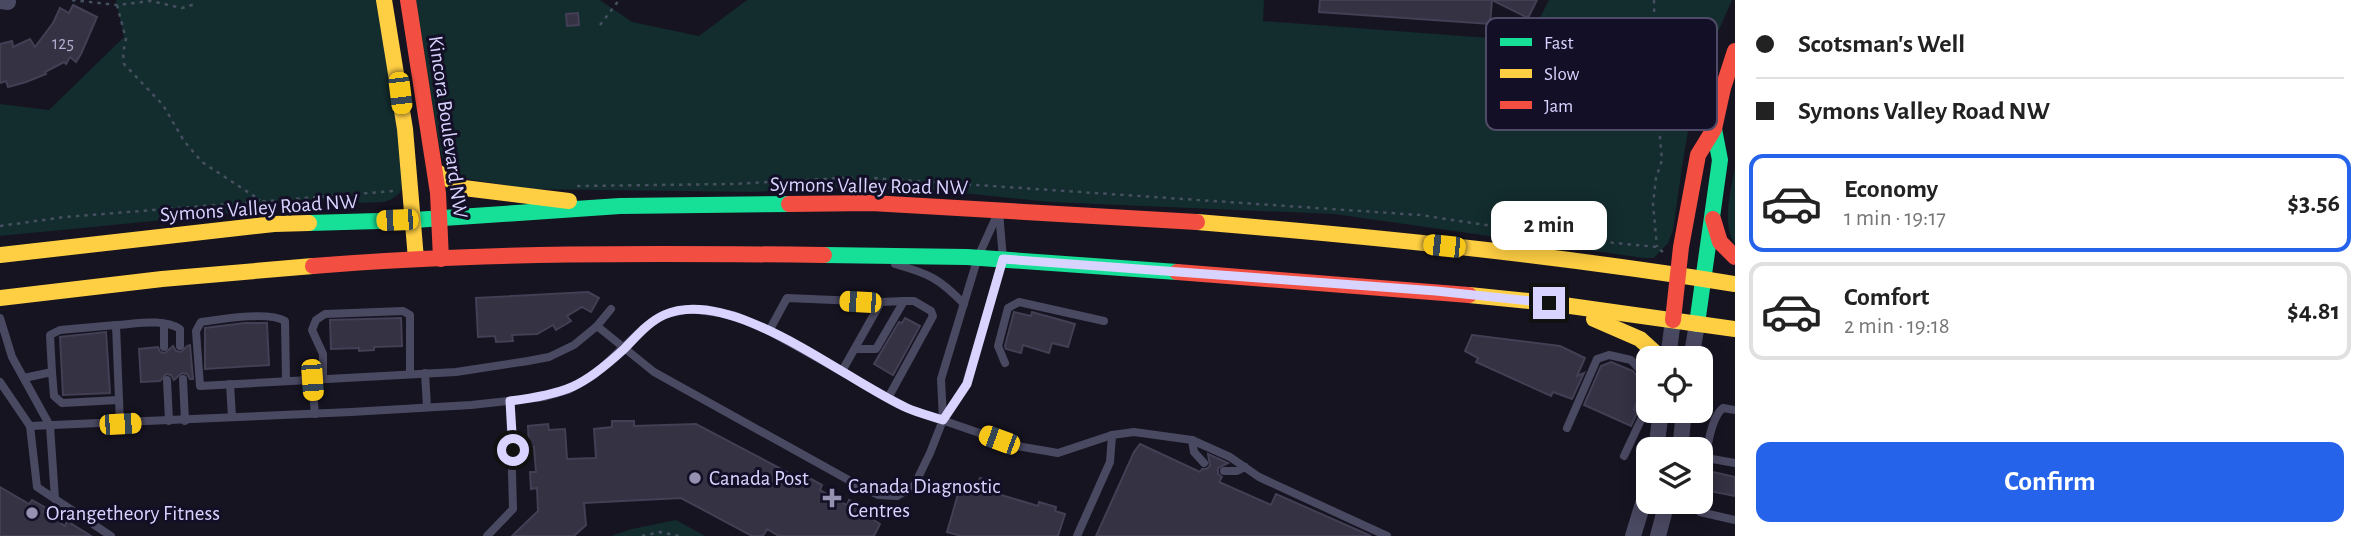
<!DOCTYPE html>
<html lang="en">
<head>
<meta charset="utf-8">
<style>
  :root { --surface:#fff; --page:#f6f6f6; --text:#222; --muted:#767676; --line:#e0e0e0; --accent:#2563eb }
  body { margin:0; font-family:"Alegreya Sans",sans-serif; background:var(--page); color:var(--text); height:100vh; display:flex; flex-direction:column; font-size:26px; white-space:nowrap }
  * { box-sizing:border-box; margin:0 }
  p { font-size:23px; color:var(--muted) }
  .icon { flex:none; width:38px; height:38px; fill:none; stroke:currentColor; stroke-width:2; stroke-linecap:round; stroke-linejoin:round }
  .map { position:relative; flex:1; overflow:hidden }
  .details { display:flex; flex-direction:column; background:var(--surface); width:630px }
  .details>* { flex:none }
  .guide { display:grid; align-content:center; height:154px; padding:0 21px; background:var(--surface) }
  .buttons { position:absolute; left:1636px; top:346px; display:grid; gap:14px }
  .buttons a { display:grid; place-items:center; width:77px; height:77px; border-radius:14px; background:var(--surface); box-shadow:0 4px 18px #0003; font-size:35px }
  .end { position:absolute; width:32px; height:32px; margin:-16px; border:9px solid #d9d4ff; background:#111; box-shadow:0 0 0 4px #111 }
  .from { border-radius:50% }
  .bubble { position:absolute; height:49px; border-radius:14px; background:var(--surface); box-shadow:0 4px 18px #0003; font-size:23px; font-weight:600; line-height:49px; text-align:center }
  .car { position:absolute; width:21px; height:42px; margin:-21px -10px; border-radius:9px; box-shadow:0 0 5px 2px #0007; background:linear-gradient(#f5c518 24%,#345 0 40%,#f5c518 0 76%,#345 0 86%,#f5c518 0) }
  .guide b { display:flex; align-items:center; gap:24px; height:66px; font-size:26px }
  .guide b+b { border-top:2px solid var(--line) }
  .guide i { width:18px; height:18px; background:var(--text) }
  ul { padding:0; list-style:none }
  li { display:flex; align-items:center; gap:21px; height:98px; margin:0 14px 10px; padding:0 7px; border:4px solid var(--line); border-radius:14px }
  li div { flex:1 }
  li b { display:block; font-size:26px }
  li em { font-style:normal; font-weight:600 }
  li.current { border-color:var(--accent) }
  li>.icon { width:63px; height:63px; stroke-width:1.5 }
  .button { display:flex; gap:14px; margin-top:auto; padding:14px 21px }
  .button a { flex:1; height:80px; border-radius:14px; background:var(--accent); color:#fff; font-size:28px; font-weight:600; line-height:80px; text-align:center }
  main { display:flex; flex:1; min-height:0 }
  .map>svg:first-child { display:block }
  .green { fill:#132c2d }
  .building { fill:#343243; stroke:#433f54; stroke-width:2 }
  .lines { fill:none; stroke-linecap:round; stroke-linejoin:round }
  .path { stroke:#44505f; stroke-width:2.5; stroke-dasharray:3.5 5; stroke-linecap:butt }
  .lane { stroke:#4a4962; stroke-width:8 }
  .street { stroke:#4a4962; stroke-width:16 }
  .fast { stroke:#16e098; stroke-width:16 }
  .slow { stroke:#ffcf43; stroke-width:16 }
  .jam { stroke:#f24e42; stroke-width:16 }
  .route { stroke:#d9d4ff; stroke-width:9 }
  .poi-dot { fill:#9591b1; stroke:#130f26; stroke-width:2.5 }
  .labels { text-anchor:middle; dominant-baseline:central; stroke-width:6; stroke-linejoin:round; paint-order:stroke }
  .number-label { font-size:18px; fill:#b0acd0 }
  .street-label { font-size:21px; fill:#d9d4ff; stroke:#130f26 }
  .poi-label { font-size:21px; fill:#d9d4ff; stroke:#130f26; text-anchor:start }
  .key { fill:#130f26; stroke:#4e4a67; stroke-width:2 }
  .key-label { font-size:19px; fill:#d9d4ff }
</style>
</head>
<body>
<main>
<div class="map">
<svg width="1735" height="536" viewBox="0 0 1735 536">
  <rect width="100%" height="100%" fill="#161421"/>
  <g class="green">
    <polygon points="116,0 377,0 406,177 400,193 392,199 383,202 361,203 346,197 286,202 267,210 0,236 0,104 49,110 124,37"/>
    <path d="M414 0H600L632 22 699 36 747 0H1264L1263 21 1528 41 1549 0H1732C1719 30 1705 59 1697 91 1685 136 1680 184 1673 230L1668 243 1654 258H1644L1334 214 1049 202 952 192 855 187 754 192 528 189 462 178 445 165 441 154Z"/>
    <path d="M1735 167V244C1721 222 1731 192 1735 167Z"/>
    <polygon points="676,520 705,536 611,536 632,529"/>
  </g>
  <g class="building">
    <polygon points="1320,0 1492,0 1490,24 1319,12"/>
    <polygon points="1492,0 1537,0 1528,18"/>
    <polygon points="73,5 97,17 81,54 76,62 70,57 66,64 64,62 45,72 46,74 26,82 8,87 6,81 0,83 0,44 12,41 13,47 30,39 35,47 53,23 60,8 69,13"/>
    <polygon points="578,13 579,25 567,26 566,14"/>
    <polygon points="588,292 599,298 591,312 582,307 567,316 571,321 556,330 553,325 537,334 512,335 513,341 496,342 495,336 478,337 476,298"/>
    <polygon points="1014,312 1031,316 1032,312 1075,324 1068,347 1052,343 1049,353 1023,345 1021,353 1006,349 1005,346"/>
    <polygon points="401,318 402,346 374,347 374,350 359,351 359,348 331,349 330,320"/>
    <polygon points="905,318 920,326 893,375 874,364 899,322 902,323"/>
    <polygon points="245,323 267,323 269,365 205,369 205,328"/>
    <polygon points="106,332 110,393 63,395 60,337"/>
    <polygon points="1472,335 1560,346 1585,358 1577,376 1584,373 1572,399 1553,392 1551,396 1476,362 1478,358 1465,351"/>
    <polygon points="190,345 193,379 190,379 187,374 182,373 174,380 171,375 166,374 160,381 141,382 139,349 158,347 160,352 165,353 173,346 176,351 181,352 187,346"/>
    <polygon points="1611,362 1633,371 1638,377 1640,395 1634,409 1638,411 1631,426 1584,405 1601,366"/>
    <polygon points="612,421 634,421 634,426 696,424 800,479 802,474 822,485 820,490 847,505 849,500 869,511 866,515 880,524 874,536 779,536 767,529 763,536 752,536 681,498 584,503 586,525 574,536 512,536 538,511 537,488 531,489 530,472 536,472 534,447 529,447 528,426 548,424 549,430 565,429 567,459 596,458 594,429 612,427"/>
    <polygon points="1140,444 1200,472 1202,469 1206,469 1210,466 1208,454 1228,463 1218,468 1218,474 1222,477 1219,482 1271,505 1276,494 1371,536 1096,536 1134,452"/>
    <polygon points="1713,472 1735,477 1735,496 1709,491"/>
    <polygon points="980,478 991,481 988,491 1038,506 1039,502 1056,507 1055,511 1065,514 1058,536 961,536 947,532 961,484 977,488"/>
    <polygon points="0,487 29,504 32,500 46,508 43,512 65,526 67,521 91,536 0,536"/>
  </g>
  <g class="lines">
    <g class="path">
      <polyline points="72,0 117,5 151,1 182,8 195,4"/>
      <polyline points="1654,0 1655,81 1662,160 1656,178 1653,204 1657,247"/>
      <polyline points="117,5 126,39 123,53 124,64 163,105 184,141 202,162 260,200"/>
      <polyline points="600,25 619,0"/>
      <polyline points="577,186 733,184 858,177 1420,215 1584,240 1657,247 1664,253"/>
      <polyline points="0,226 65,217 394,191"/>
      <polyline points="642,536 660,532 679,536"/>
    </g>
    <g class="lane">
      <path d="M895 264C929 274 939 278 964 304"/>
      <polyline points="881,302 904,301"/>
      <polyline points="0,318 12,357 50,426 55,499"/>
      <path d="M116 325C135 324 163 318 180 329V346"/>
      <polyline points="597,326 611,309"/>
      <polyline points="769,331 787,298 881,302 842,371"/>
      <polyline points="164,347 164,324"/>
      <polyline points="855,349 876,349 904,301 914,301 931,311 933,316 888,398"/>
      <polyline points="1005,363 998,346 1008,308 1019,302 1104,321"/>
      <polyline points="52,372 54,396 62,403 118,400"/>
      <polyline points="425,373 427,407"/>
      <polyline points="24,378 52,372 50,335 60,330 116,325 120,424"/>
      <polyline points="183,379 185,421"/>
      <polyline points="323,379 323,354 312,330 316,320 325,314 403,311 410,315 410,374"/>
      <polyline points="167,380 169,421"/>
      <polyline points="312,380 315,414"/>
      <path d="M286 381 285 321C268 311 222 319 201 322L196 331 200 386 456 372 528 361 549 357 574 345 597 326 654 372 863 488 878 495 897 496 914 486 930 453 943 420 966 384 1003 259 999 212"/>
      <polyline points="0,382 30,426 37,487 111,536"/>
      <polyline points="230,384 232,417"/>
      <path d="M1735 410 1723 408C1705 422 1703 488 1700 512L1735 520"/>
      <polyline points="943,420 941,379 978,257 998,213"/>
      <polyline points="30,426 351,412 471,405 544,397 568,390 594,375 644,328 665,314 691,309 733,315 769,331 907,408 1017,446 1058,453 1112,435 1134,432 1192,440 1230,457 1259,477 1387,536"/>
      <polyline points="1567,428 1597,359 1609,355 1631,360 1645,375 1648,405 1624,456"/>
      <polyline points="1192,440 1194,452 1204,463"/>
      <polyline points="1701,457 1735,463"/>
      <polyline points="1224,471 1237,471 1245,467"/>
      <polyline points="487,536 513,509 510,401"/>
      <polyline points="1077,536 1110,462 1112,435"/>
    </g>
    <g class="street">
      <polyline points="0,1 8,2"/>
      <polyline points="1668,359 1673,320"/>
      <polyline points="1691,359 1697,324"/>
      <polyline points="1656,450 1661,411"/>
      <polyline points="1680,450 1684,411"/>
      <polyline points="1633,536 1648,487"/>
      <polyline points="1658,536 1667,502"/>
    </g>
    <g class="fast">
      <polyline points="309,223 414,220 620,206 789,204"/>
      <polyline points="824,255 967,257 1177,272"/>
      <polyline points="1697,324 1720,160 1714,129"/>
    </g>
    <g class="slow">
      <polyline points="384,0 405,129 416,259"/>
      <polyline points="435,171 464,188 569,201"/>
      <path d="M1197 222C1377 237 1557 255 1735 284"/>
      <polyline points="0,255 274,224 309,223"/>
      <polyline points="1469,295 1549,303 1735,329"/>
      <polyline points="0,298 162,279 313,266"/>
      <polyline points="1594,319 1640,339 1662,359"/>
    </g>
    <g class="jam">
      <polyline points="408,0 438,193 441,259"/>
      <polyline points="789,204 871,203 1197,222"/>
      <polyline points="1713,219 1720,242 1735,257"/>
      <path d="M313 266C483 252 654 253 824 255"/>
      <polyline points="1177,272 1469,295"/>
      <polyline points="1673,320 1681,247 1698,155 1714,129 1723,88 1735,51"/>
    </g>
  </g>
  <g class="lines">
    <path class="route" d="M513 450 510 401C566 394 583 387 624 349 636 337 648 322 664 315 732 285 846 381 907 408 918 413 931 416 943 420L967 384 1003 259 1436 291 1549 303"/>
  </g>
  <g class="poi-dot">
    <circle cx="695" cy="478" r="7"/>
    <path d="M828.5 487.5h7v7h7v7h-7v7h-7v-7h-7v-7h7z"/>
    <circle cx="32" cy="513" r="7"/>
  </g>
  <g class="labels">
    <g class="number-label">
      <text x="63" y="44">125</text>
    </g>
    <g class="street-label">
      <text transform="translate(448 127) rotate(82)">Kincora Boulevard NW</text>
      <text transform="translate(869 186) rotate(1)">Symons Valley Road NW</text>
      <text transform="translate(259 208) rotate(-4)">Symons Valley Road NW</text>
    </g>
    <g class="poi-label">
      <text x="709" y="478">Canada Post</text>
      <text x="848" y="486">Canada Diagnostic<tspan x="848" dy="24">Centres</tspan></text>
      <text x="46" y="513">Orangetheory Fitness</text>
    </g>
  </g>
  <rect x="1486" y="18" width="231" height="112" rx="10" class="key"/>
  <rect x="1500" y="38" width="32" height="8" fill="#16e098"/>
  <rect x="1500" y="69" width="32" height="9" fill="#ffcf43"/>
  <rect x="1500" y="101" width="32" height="8" fill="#f24e42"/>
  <g class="key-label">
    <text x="1544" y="49">Fast</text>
    <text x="1544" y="80">Slow</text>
    <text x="1544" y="112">Jam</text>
  </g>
</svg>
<div class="buttons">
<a><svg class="icon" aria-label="locate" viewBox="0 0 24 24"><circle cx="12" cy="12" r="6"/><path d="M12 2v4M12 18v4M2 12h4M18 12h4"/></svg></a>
<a><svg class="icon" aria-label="layers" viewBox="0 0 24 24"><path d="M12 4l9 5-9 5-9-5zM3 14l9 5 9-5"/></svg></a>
</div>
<i class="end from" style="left:513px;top:450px"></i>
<i class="end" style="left:1549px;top:303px"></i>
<div class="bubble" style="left:1491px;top:201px;width:116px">2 min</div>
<i class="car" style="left:400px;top:93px;rotate:173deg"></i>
<i class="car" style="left:397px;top:220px;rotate:268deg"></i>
<i class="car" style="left:1444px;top:246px;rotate:276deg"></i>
<i class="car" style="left:860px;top:302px;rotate:273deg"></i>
<i class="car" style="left:312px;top:380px;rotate:176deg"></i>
<i class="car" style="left:120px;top:424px;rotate:87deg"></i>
<i class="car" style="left:999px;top:440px;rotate:290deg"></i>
</div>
<section class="details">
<div class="guide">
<b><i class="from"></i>Scotsman's Well</b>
<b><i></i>Symons Valley Road NW</b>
</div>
<ul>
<li class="current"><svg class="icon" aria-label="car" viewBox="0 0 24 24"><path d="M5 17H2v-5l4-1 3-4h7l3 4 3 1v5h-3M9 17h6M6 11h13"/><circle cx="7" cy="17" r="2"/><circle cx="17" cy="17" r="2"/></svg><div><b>Economy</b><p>1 min · 19:17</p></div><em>$3.56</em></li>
<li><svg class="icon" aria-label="car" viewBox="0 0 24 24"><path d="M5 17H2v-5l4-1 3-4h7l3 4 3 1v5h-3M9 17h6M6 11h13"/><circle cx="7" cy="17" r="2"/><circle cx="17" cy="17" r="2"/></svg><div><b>Comfort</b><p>2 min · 19:18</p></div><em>$4.81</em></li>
</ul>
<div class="button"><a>Confirm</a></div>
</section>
</main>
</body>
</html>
